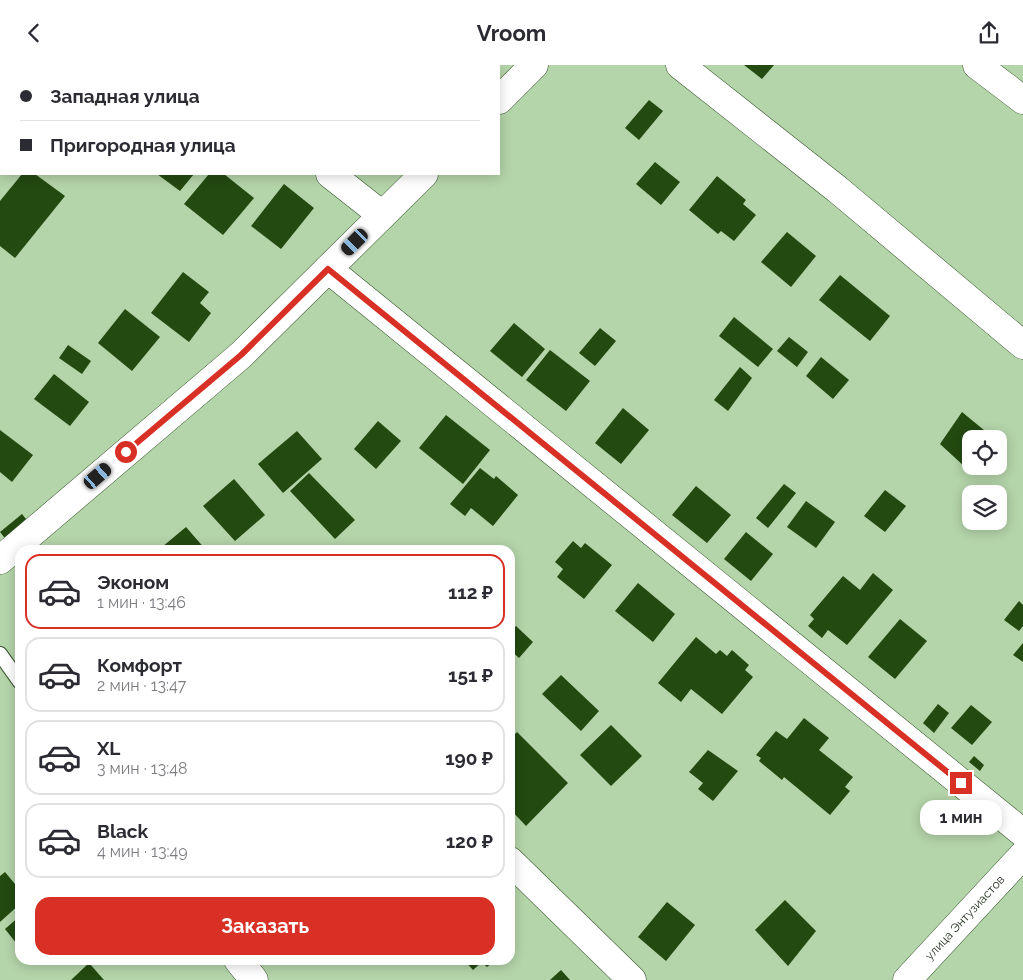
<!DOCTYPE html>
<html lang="ru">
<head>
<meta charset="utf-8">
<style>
  :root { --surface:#fff; --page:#f7f7f7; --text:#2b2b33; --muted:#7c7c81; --line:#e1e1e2; --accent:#d93025 }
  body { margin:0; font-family:Raleway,sans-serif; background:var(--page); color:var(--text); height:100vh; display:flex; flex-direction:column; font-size:19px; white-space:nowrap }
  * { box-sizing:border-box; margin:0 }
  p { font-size:16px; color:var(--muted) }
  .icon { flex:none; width:28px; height:28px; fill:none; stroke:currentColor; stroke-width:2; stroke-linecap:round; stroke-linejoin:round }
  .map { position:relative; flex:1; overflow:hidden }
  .drawer { position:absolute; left:15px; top:480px; width:500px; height:420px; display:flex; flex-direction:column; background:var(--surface); border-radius:15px; box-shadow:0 2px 12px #0003 }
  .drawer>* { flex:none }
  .banner { position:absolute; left:0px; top:0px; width:500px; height:110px; box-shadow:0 2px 12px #0003; display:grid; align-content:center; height:110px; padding:0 20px; background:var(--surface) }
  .buttons { position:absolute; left:962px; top:365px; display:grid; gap:10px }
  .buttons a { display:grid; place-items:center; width:45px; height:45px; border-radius:10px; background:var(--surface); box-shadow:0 2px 12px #0003; font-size:25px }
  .end { position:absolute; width:22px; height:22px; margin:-11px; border:6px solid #d93025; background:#fff; box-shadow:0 0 0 2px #fff }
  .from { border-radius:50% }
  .bubble { position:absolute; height:35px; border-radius:15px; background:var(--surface); box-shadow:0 2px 12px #0003; font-size:16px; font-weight:700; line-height:35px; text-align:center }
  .car { position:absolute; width:15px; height:30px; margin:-15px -8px; border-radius:6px; box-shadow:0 0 4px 1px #0007; background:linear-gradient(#222 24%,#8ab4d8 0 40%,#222 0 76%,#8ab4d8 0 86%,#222 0) }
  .banner b { display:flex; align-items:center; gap:18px; height:48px; font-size:19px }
  .banner b+b { border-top:1px solid var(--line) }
  .banner i { width:12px; height:12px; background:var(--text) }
  ul { padding:9px 0 0; list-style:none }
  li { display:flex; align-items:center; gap:15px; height:75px; margin:0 10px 8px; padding:0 10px; border:2px solid var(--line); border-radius:15px }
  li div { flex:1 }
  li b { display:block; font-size:19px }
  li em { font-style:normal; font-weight:700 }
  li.selected { border-color:var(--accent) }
  li>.icon { width:45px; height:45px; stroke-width:1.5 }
  .action { display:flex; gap:10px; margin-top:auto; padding:10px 20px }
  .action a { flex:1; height:58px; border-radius:15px; background:var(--accent); color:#fff; font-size:20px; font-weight:700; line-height:58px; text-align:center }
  header { display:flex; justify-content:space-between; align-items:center; height:65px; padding:0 20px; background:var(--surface); font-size:22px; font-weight:700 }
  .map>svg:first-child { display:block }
  .building { fill:#234a11 }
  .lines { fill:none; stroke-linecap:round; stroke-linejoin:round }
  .lane-casing { stroke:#38542e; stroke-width:16 }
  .street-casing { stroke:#38542e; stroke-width:29 }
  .primary-casing { stroke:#38542e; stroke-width:29 }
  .lane { stroke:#fff; stroke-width:14 }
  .street { stroke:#fff; stroke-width:28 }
  .primary { stroke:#fff; stroke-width:28 }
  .route { stroke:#d93025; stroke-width:6 }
  .labels { text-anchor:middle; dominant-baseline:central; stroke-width:5; stroke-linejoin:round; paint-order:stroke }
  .street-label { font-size:12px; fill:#202d1c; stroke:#c1e1b6 }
</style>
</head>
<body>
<header><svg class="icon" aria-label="back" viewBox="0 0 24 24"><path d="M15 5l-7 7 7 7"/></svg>Vroom<svg class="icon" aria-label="share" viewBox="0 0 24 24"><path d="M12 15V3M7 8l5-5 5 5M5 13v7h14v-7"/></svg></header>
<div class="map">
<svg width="1023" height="915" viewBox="0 0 1023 915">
  <rect width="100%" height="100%" fill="#b4d4a9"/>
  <g class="building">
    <polygon points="744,0 774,0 762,14"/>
    <polygon points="649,35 663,46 639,75 625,63"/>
    <polygon points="655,97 680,117 661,140 636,119"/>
    <polygon points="22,109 35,109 65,131 15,193 0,181 0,136"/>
    <polygon points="157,109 194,109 180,126"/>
    <polygon points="209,109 224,109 254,133 223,170 184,139"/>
    <polygon points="717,111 746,135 743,139 756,150 734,176 721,166 718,169 689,145"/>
    <polygon points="284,119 314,143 281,184 251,161"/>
    <polygon points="787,167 816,191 791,222 761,197"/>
    <polygon points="183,207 209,227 200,238 211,248 189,277 151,248"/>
    <polygon points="840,210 890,251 870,276 819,235"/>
    <polygon points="125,244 160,272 132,306 98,278"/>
    <polygon points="734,252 773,284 758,302 719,271"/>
    <polygon points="514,258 545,284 522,312 490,286"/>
    <polygon points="600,263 616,276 595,301 579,288"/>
    <polygon points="789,272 808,287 797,302 777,286"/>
    <polygon points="68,280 91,296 82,309 59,293"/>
    <polygon points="550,285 590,316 566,346 526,315"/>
    <polygon points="821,292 849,315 833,334 806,311"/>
    <polygon points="740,302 752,313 728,346 714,335"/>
    <polygon points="54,309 89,337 70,361 34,334"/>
    <polygon points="623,343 649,365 621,399 595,378"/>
    <polygon points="962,347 990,370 988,374 971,374 971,395 965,402 940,379"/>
    <polygon points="446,350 490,385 463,419 419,383"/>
    <polygon points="378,356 401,376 376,404 354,384"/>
    <polygon points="0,365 33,390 12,417 0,407"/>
    <polygon points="297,366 322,394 283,428 258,399"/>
    <polygon points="480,403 494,414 496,411 518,430 493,461 471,443 465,451 450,439"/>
    <polygon points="309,408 355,455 335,474 290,426"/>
    <polygon points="234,414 265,450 235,476 203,441"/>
    <polygon points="784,419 796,428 768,463 756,453"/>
    <polygon points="696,421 731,450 707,478 672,450"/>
    <polygon points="885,425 906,441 885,467 864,451"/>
    <polygon points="806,436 835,457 816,483 787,462"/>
    <polygon points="22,449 30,459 8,477 0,467"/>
    <polygon points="186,462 206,485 164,485 162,482"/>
    <polygon points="746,467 773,489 751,516 724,494"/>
    <polygon points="573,476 581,483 585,478 612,500 584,534 557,512 563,504 555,497"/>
    <polygon points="873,508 893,525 847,580 828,565 822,573 808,561 814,554 810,550 843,511 860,525"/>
    <polygon points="638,518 675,549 653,577 615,546"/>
    <polygon points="1019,536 1023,540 1023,561 1019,566 1004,555"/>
    <polygon points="900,554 927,576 895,614 868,592"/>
    <polygon points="516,561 533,577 519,593 510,585 510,568"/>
    <polygon points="696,572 716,589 720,585 727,591 732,585 749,600 745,605 753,612 722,649 691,624 681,637 658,618"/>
    <polygon points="1023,578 1023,597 1013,590"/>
    <polygon points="20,585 20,595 15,589"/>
    <polygon points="561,610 599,646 581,666 542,629"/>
    <polygon points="938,639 949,648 934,668 923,658"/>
    <polygon points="971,640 992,657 972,680 951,663"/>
    <polygon points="804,653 829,673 819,685 853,712 845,722 850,726 830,750 784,712 782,715 759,696 761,693 756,690 776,666 787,674"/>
    <polygon points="611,660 642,691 611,721 580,690"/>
    <polygon points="517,667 568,718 526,761 510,744 510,674"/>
    <polygon points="708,685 738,706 713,736 698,724 703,718 689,707"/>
    <polygon points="974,691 984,700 980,706 969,697"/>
    <polygon points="5,807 20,825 20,839 0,857 0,811"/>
    <polygon points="785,835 816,866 788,901 755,865"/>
    <polygon points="667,837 695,860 666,896 638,872"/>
    <polygon points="20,851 20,883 5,864"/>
    <polygon points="464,895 495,895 487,902 482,897 473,905"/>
    <polygon points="89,898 104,915 71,915"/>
    <polygon points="561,905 570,915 550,915"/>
  </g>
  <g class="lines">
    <g class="lane-casing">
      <polyline id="lane" points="0,589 20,617"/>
    </g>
    <g class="street-casing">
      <g id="street">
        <polyline points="193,0 195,1"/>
        <polyline points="680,0 837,124 1023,280"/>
        <polyline points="499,35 534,0"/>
        <polyline points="330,109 382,150"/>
        <polyline points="328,204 1023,768"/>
        <polyline points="0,495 241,290 424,109"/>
        <polyline points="510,796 632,915"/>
        <polyline points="238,895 254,915"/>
        <path id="s1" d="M907 915 1023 790"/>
      </g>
    </g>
    <g class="primary-casing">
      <polyline id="primary" points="977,0 1023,35"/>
    </g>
    <use href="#lane" class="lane"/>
    <use href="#street" class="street"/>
    <use href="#primary" class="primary"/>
  </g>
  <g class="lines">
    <polyline class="route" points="126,387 241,290 328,204 961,718"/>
  </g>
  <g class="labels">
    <g class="street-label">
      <text stroke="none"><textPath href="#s1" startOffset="85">улица Энтузиастов</textPath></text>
    </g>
  </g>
</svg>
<div class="buttons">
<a><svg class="icon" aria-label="locate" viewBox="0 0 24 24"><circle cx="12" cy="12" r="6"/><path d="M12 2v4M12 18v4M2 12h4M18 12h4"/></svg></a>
<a><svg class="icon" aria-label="layers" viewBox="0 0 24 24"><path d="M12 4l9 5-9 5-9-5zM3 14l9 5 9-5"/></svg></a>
</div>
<i class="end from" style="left:126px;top:387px"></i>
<i class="end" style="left:961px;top:718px"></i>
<div class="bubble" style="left:920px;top:735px;width:82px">1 мин</div>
<i class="car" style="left:355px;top:177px;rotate:225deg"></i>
<i class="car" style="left:98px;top:411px;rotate:49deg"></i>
<div class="banner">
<b><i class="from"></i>Западная улица</b>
<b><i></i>Пригородная улица</b>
</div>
<section class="drawer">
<ul>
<li class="selected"><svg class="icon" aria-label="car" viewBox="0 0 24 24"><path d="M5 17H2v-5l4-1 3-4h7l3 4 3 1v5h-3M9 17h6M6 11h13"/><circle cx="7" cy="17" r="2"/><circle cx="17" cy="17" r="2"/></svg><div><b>Эконом</b><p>1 мин · 13:46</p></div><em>112 ₽</em></li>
<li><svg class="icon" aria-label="car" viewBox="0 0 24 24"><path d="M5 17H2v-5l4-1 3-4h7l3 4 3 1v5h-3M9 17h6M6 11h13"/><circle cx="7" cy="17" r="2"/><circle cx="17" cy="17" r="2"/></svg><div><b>Комфорт</b><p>2 мин · 13:47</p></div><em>151 ₽</em></li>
<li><svg class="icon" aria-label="car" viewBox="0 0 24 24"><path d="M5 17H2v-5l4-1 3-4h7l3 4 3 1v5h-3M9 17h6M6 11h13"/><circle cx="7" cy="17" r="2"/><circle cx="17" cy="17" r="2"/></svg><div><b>XL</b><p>3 мин · 13:48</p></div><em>190 ₽</em></li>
<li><svg class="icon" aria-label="car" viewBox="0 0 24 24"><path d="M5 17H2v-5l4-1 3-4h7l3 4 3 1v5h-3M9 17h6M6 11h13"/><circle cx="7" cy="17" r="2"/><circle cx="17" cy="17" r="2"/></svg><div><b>Black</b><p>4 мин · 13:49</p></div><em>120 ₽</em></li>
</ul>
<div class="action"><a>Заказать</a></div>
</section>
</div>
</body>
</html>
